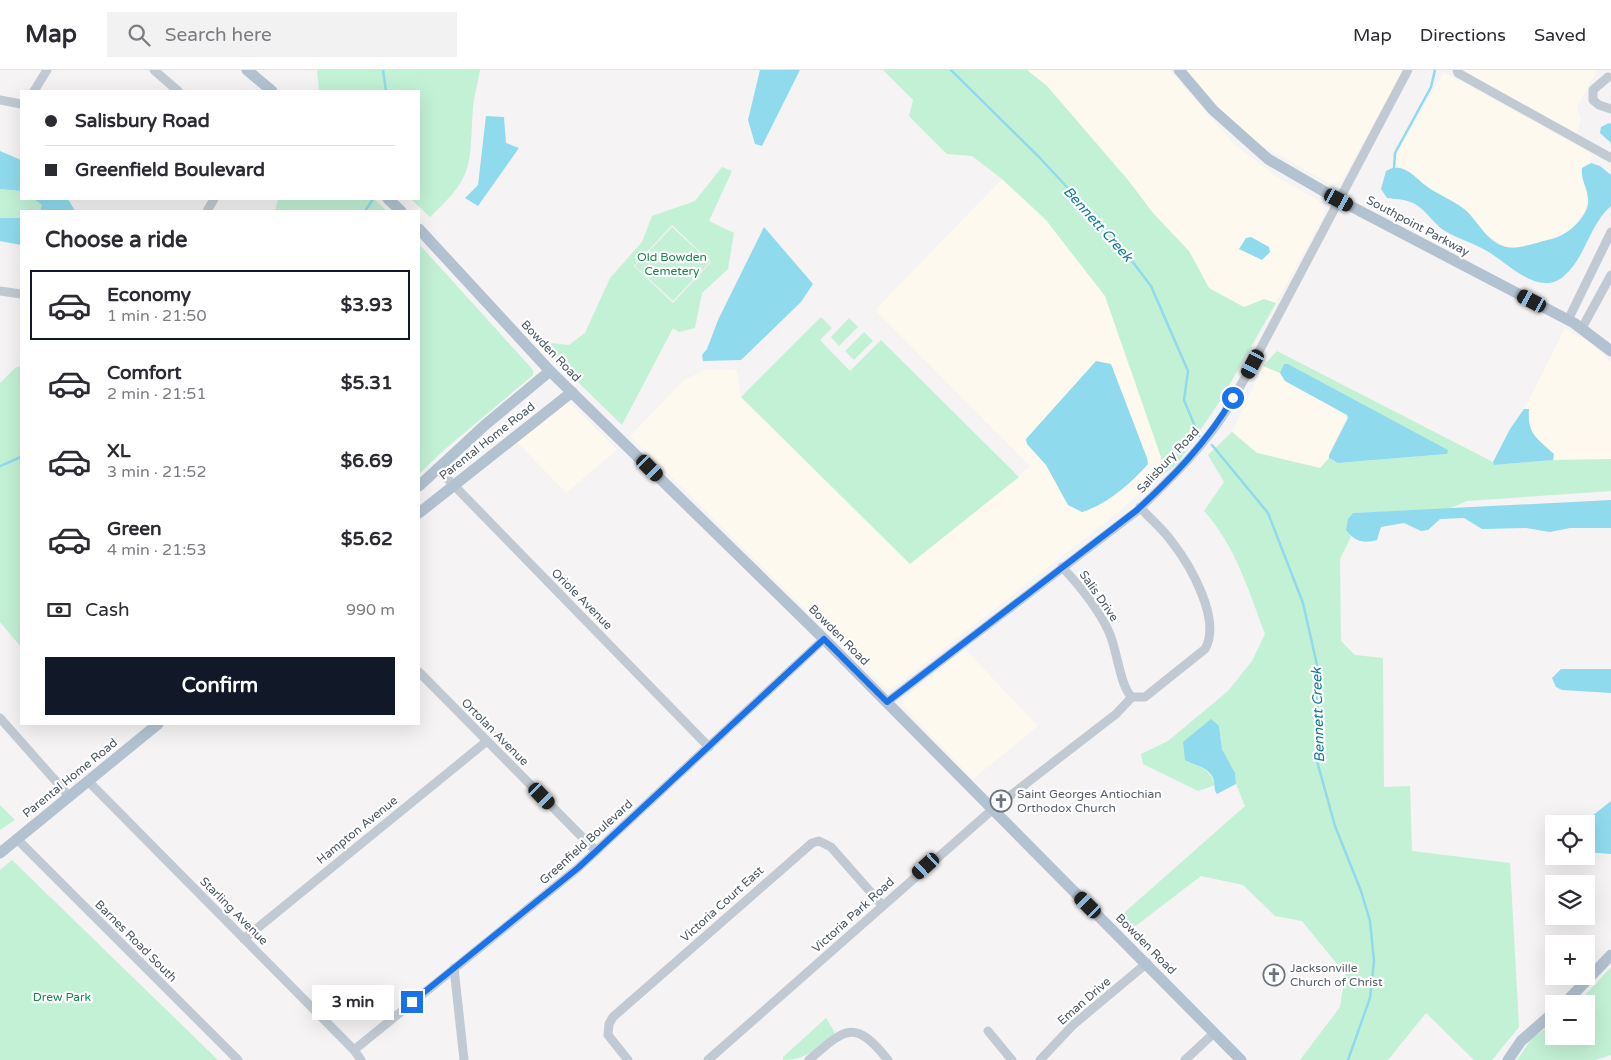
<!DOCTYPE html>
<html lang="en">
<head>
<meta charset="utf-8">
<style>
  :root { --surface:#fff; --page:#f2f2f3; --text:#2b2b33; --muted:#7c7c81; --line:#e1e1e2; --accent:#111827 }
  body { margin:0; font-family:"Varela Round",sans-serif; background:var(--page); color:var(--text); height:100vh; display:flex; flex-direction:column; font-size:19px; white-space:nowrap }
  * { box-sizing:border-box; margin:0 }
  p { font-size:16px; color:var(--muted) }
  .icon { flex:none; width:28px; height:28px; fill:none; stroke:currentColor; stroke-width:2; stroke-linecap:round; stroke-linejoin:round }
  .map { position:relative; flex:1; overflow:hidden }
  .side { position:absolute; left:20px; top:140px; width:400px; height:515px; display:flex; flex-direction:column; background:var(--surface); border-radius:0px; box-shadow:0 5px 20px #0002 }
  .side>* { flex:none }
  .guide { position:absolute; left:20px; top:20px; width:400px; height:110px; border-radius:0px; box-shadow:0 5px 20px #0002; display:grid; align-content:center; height:110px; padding:0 25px; background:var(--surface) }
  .fabs { position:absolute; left:1545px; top:745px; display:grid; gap:10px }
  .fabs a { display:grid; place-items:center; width:50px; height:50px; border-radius:0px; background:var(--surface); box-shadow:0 5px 20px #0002; font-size:25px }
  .end { position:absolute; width:22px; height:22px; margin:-11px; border:6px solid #1a73e8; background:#fff; box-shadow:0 0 0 2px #fff }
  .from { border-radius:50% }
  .bubble { position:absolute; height:35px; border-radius:0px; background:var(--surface); box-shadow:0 5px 20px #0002; font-size:16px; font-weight:700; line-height:35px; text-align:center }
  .car { position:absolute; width:15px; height:30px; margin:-15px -8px; border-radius:6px; box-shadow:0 0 4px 1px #0007; background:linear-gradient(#222 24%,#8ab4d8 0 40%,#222 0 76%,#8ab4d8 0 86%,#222 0) }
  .guide b { display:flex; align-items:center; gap:18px; height:48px; font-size:19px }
  .guide b+b { border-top:1px solid var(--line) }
  .guide i { width:12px; height:12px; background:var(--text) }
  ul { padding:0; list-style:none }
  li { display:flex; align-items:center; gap:15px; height:70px; margin:0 10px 8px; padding:0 15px; border:2px solid transparent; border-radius:0px }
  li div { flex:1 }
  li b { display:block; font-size:19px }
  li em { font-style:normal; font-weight:700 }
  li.current { border-color:var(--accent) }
  li>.icon { width:45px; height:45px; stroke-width:1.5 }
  h2 { padding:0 25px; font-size:22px; line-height:60px }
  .pay { display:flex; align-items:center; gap:12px; height:55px; padding:0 25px; font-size:19px }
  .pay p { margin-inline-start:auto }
  .primary-button { display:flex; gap:10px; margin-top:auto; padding:10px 25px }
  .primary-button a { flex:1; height:58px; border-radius:0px; background:var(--accent); color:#fff; font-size:20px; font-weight:700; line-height:58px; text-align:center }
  header { display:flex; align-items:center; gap:30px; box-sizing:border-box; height:70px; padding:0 25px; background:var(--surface); border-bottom:1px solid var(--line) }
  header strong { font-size:24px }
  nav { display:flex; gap:28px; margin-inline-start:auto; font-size:18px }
  .search { width:350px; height:45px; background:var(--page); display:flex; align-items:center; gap:12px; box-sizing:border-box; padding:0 18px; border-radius:0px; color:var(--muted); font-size:19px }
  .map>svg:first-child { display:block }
  .commercial { fill:#fdf9ef }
  .green { fill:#c3f1d5; fill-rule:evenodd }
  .water { fill:#90daee }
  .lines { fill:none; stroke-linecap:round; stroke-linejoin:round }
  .stream { stroke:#90daee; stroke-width:2.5 }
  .minor { stroke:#c1cad2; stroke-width:9 }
  .major { stroke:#b3c2d1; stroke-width:11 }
  .route { stroke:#1a73e8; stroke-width:6 }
  .labels { text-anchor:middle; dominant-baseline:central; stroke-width:4.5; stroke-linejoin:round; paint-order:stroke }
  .street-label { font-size:12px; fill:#4a5661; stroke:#fff }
  .park-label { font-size:12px; fill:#17864f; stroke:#fff }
  .worship-label { font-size:12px; fill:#5b616d; stroke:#fff; text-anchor:start }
  .water-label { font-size:14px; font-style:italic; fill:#0c7c9b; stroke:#fff }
</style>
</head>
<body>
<header>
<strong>Map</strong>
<div class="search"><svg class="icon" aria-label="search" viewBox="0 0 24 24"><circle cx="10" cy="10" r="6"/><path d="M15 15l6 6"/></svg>Search here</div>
<nav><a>Map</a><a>Directions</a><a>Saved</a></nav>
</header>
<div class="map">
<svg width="1611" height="990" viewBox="0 0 1611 990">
  <rect width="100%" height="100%" fill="#f5f3f3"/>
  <g class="commercial">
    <polygon points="1027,0 1169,0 1234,74 1278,108 1318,130 1324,140 1323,147 1276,233 1264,229 1244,238 1209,218 1189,181 1153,143 1128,110 1047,16"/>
    <polygon points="1187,0 1403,0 1344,107 1340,112 1330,114 1248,67 1217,37"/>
    <polygon points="1463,0 1597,0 1577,37 1581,49 1577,64"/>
    <polygon points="1444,2 1592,84 1591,93 1584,95 1582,108 1587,120 1586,139 1569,161 1557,168 1515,178 1504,176 1485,164 1464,138 1426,116 1412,104 1398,98 1395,90 1398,81"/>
    <polygon points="1002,109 1046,150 1105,226 1162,390 1150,415 1105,453 893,618 886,619 630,366 684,310 707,299 737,300 741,327 910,494 1030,396 875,240"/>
    <polygon points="1565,258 1593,275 1611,292 1611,389 1553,390 1554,384 1532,364 1528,353 1529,340 1524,339"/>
    <polygon points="1263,296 1280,303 1285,311 1347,345 1329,388 1321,398 1257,383 1232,362"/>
    <polygon points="567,333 572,335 617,380 566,423 516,371"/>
    <polygon points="965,579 1038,656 973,709 902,635 903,629"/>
  </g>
  <g class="green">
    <path d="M317 0H480C478 13 474 25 473 38 469 95 476 105 430 147L411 129H419V21H319Z"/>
    <polygon points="883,0 1027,0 1047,16 1128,110 1153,143 1189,181 1209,218 1244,237 1264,229 1276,233 1222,328 1178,393 1150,415 1162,390 1105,226 1046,150 1002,109 972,86 947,84 909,46 913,30"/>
    <path d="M722 97 732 101 709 151 734 163 728 199 702 223 695 258 679 262 673 258 622 355 546 281 552 273 569 275 585 263 610 208 642 172 652 146 695 131ZM672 155 711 192 673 233 634 196Z"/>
    <polygon points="0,119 21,121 21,129 34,129 42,135 40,141 21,141 21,148 0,148"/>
    <polygon points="278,129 374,129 387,141 275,141"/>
    <polygon points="672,157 710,192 673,231 635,196"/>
    <polygon points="419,174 533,300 533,305 444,380 419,404"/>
    <polygon points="821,247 832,258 820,270 850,301 881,270 1019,407 910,494 741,327"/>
    <polygon points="849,248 858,257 839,276 831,267"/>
    <polygon points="864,262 873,271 854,290 845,281"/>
    <path d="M1277 281 1493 392 1494 395 1553 390 1611 389V421L1467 431 1448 439 1353 443 1346 459 1351 467 1340 489 1341 571 1355 585 1383 588 1384 717 1410 716 1412 781 1510 793 1519 957 1492 990H1474L1426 943 1388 990H1300L1340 937 1345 904 1302 851 1275 846 1243 815 1201 806 1129 861 1117 849 1245 736 1236 714 1235 703 1222 679 1219 656 1187 692C1201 695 1211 701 1215 715L1198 721 1143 694 1141 684 1168 671 1228 621 1252 591 1265 564C1249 521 1235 475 1204 441L1224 412 1208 385 1232 362 1257 383 1320 398 1329 388 1339 393 1447 384V380L1288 294 1284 295 1280 303 1263 296Z"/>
    <polygon points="21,296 21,577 0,552 0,313 15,298"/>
    <polygon points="0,735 15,750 0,760"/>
    <polygon points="12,790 218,990 0,990 0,800"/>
    <polygon points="1611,897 1611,985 1595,990 1517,990 1532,968 1554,953 1554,966 1586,966 1586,934 1577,934"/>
    <path d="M826 948 835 963C818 978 806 990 783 990V987Z"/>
  </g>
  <g class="water">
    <polygon points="760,0 800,0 762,76 755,74 748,50"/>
    <polygon points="486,46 504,47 506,73 519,78 478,136 465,128 478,115"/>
    <polygon points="1609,53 1611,54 1611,73 1600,63 1601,57"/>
    <polygon points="0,81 21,90 21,121 0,119"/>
    <path d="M1591 93 1600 96 1611 105V136C1589 155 1586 187 1564 206 1539 228 1508 193 1487 181 1474 173 1458 169 1445 161 1432 153 1425 137 1410 132 1404 129 1394 129 1387 128L1381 119 1386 101C1391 98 1394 97 1400 98 1410 100 1417 109 1425 115 1437 125 1452 129 1464 139 1479 151 1485 171 1506 177 1519 180 1534 173 1547 170 1564 167 1580 155 1587 138 1592 123 1580 112 1582 98Z"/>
    <polygon points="34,129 68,129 75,141 40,141 42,135"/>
    <polygon points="0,148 21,148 21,175 0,171"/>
    <polygon points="764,157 813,214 801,232 741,290 703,291 702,285 707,279 718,250"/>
    <polygon points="1251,167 1269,177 1270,182 1262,190 1239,179 1246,168"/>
    <path d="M1096 291 1111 294 1147 388 1148 394C1130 414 1108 434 1082 442L1068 435 1046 395 1027 374 1026 369Z"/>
    <polygon points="1284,294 1288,294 1448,380 1447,384 1338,393 1329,388 1329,385 1348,348 1347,345 1285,311 1280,303"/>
    <path d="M1524 339H1529C1527 364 1537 368 1554 384L1553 390 1494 395 1493 392 1510 359Z"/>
    <path d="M1611 430V458H1570L1550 462 1526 458 1482 459 1464 448 1440 449 1428 460 1421 461 1404 453 1381 457 1377 470C1363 474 1354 471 1346 460L1348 449 1353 443Z"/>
    <polygon points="1561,599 1611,599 1611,623 1562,620 1556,617 1552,608"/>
    <path d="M1211 649 1219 656 1222 679 1235 703 1236 714 1217 724C1213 720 1216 712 1212 706 1206 696 1193 695 1185 690L1183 672Z"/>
    <polygon points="1611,731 1611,784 1586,782 1586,754 1582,754"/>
  </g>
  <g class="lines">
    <g class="stream">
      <polyline points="383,0 386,21"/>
      <polyline points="951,0 1039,87 1116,170 1151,216 1188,301 1184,330 1199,366"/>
      <polyline points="1394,98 1395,83 1431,17 1435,0"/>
      <polyline points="365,141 373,129"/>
      <polyline points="1212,375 1268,443 1303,533 1317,595 1317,691 1335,756 1361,821 1370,851 1374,891 1370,928 1348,990"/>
      <polyline points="0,396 21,387"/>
    </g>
    <g class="minor">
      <polyline points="154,0 178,21"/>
      <polyline points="1457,0 1458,3 1611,88"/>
      <polyline points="1608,7 1593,20 1593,30 1599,35 1611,39"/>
      <polyline points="34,21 47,0"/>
      <polyline points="0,30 21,34"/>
      <polyline points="207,141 214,129"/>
      <polyline points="0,221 21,224"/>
      <polyline points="1568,250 1611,162"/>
      <polyline points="1582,258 1611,205"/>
      <polyline points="437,398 709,677"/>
      <path d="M1062 497C1080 516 1098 538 1109 562 1117 579 1120 617 1132 627"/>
      <polyline points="419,602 596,781"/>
      <path d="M1132 627H1145L1205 579C1222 550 1190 495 1172 472 1163 459 1150 449 1140 437"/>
      <path d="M887 632 1137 441C1165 414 1192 388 1215 357 1227 342 1235 324 1245 308L1408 0"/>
      <polyline points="0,648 69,726"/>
      <polyline points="88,711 354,980 361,990"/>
      <polyline points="17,769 238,990"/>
      <polyline points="244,869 487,671"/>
      <polyline points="454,898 464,990"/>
      <polyline points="988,961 1012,990"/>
      <polyline points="354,980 578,798 824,569"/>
      <polyline points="628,990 608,965 609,954 613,947 812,773 819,771 831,777 882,835"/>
      <polyline points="708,990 993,739 1116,644 1132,627"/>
      <path d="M809 990C846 958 854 948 888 990"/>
      <polyline points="1040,990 1073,955 1147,893"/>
      <polyline points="1185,990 1214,963"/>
    </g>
    <g class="major">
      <polyline points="247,0 272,21"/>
      <polyline points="1179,0 1213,40 1268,89 1339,130 1574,253 1611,281"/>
      <polyline points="388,129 401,141"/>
      <polyline points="419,159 550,301 824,569 1241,990"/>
      <polyline points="419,416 485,355 550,301"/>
      <polyline points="419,443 572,322"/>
      <polyline points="0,783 158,654"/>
      <polyline points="1564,934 1611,885"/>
      <polyline points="1508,990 1521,971 1554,942"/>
    </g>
  </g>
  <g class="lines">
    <path class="route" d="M412 932 578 798 824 569 887 632 1137 440C1174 406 1207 372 1233 328"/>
  </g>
  <defs>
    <g id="church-ring" transform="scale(1.125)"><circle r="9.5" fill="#fff" stroke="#6b7280" stroke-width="1.5"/><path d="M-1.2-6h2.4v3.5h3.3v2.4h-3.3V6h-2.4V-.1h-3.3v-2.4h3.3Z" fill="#6b7280"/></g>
  </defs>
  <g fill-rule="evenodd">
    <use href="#church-ring" x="1001" y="731"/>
    <use href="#church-ring" x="1274" y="905"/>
  </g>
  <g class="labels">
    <g class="street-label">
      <text transform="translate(1418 156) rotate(28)">Southpoint Parkway</text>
      <text transform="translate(551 281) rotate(46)">Bowden Road</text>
      <text transform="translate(487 371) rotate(-38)">Parental Home Road</text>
      <text transform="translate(1168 390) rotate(-47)">Salisbury Road</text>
      <text transform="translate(1099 526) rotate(55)">Salis Drive</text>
      <text transform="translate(582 529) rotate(45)">Oriole Avenue</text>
      <text transform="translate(839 565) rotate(45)">Bowden Road</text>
      <text transform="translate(495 662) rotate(45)">Ortolan Avenue</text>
      <text transform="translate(70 708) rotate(-39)">Parental Home Road</text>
      <text transform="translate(357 760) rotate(-39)">Hampton Avenue</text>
      <text transform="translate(586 772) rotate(-42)">Greenfield Boulevard</text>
      <text transform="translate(722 834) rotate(-42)">Victoria Court East</text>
      <text transform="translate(234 841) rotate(45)">Starling Avenue</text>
      <text transform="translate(853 845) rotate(-42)">Victoria Park Road</text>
      <text transform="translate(136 871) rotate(45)">Barnes Road South</text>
      <text transform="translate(1146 874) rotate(45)">Bowden Road</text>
      <text transform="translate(1084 931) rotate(-41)">Eman Drive</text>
    </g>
    <g class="park-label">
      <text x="672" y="187">Old Bowden<tspan x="672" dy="14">Cemetery</tspan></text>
      <text x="62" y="927">Drew Park</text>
    </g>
    <g class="worship-label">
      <text x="1017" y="724">Saint Georges Antiochian<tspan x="1017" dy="14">Orthodox Church</tspan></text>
      <text x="1290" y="898">Jacksonville<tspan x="1290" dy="14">Church of Christ</tspan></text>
    </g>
    <g class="water-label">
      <text transform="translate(1098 154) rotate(48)">Bennett Creek</text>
      <text transform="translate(1318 645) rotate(-92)">Bennett Creek</text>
    </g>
  </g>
</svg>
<div class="fabs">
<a><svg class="icon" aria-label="locate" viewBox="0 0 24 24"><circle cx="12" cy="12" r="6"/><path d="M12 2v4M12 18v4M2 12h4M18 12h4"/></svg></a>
<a><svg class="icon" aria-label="layers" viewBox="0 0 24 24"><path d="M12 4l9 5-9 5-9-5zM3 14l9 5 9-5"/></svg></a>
<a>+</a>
<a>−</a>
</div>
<i class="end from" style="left:1233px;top:328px"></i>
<i class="end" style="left:412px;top:932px"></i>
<div class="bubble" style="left:312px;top:915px;width:82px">3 min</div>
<i class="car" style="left:1339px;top:130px;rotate:118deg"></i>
<i class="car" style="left:1532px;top:231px;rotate:298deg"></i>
<i class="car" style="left:1253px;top:294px;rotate:208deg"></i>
<i class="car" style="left:650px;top:398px;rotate:135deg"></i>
<i class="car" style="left:542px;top:726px;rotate:136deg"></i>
<i class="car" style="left:926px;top:796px;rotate:228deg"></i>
<i class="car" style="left:1088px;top:835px;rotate:315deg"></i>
<div class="guide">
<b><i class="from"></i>Salisbury Road</b>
<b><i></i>Greenfield Boulevard</b>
</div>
<section class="side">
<h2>Choose a ride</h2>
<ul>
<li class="current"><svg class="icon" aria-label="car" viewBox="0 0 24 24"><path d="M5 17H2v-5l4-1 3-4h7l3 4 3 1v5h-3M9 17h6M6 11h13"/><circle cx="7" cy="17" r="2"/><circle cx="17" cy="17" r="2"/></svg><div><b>Economy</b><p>1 min · 21:50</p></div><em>$3.93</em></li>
<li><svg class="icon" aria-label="car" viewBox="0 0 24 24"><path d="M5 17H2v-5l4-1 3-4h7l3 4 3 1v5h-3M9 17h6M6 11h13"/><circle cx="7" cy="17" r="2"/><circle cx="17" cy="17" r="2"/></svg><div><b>Comfort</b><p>2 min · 21:51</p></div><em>$5.31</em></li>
<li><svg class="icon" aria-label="car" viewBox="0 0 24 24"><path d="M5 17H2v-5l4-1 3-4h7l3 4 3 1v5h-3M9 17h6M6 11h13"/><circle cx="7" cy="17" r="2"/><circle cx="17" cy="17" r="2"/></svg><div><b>XL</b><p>3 min · 21:52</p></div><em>$6.69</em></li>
<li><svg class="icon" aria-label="car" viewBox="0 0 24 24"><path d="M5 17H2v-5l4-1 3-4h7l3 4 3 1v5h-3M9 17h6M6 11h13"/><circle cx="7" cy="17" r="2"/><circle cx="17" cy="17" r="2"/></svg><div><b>Green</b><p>4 min · 21:53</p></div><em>$5.62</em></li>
</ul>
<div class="pay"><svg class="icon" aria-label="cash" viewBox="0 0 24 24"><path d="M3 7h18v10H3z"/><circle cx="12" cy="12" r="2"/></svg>Cash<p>990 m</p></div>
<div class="primary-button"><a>Confirm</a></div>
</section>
</div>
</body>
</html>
